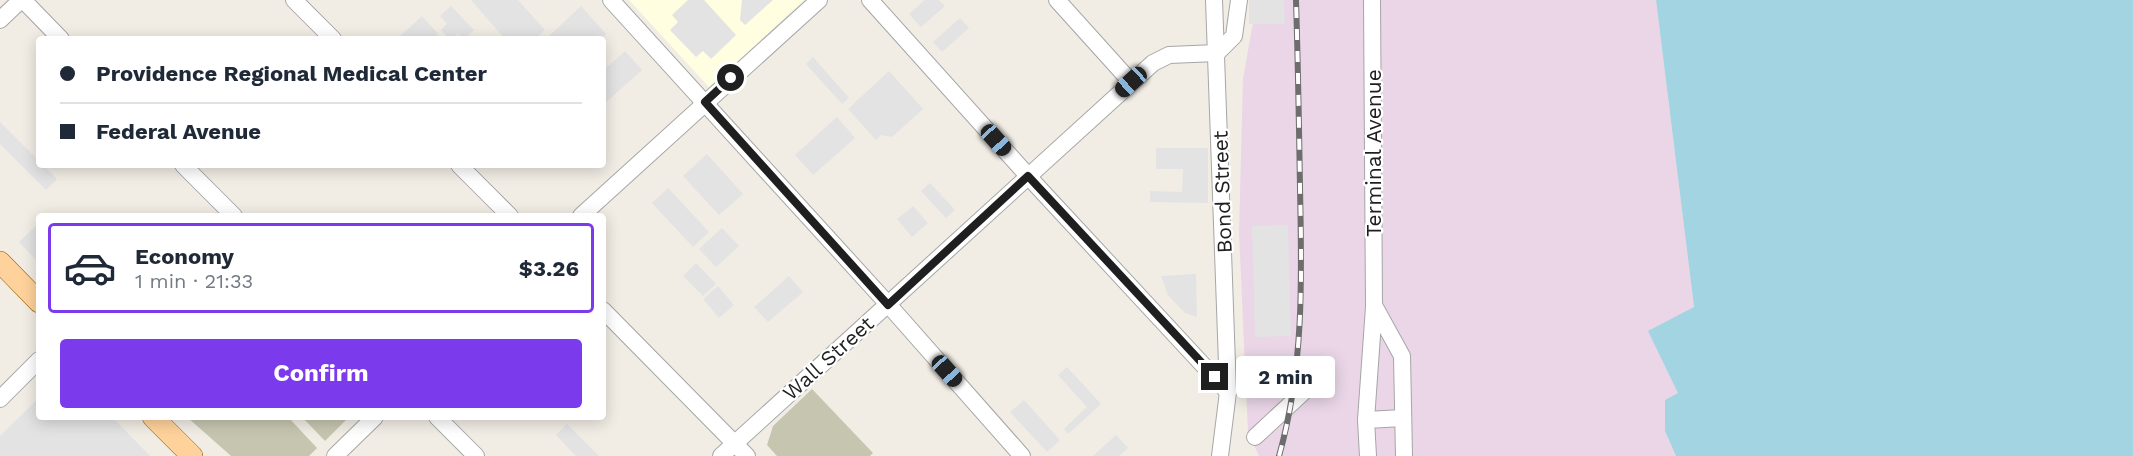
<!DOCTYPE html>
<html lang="en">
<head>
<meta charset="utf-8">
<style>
  :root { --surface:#fff; --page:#f6f6f7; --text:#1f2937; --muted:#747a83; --line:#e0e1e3; --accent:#7c3aed }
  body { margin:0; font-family:"Work Sans",sans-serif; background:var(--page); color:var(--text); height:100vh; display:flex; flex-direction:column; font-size:22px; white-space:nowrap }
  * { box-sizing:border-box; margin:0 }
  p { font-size:20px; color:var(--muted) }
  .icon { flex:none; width:33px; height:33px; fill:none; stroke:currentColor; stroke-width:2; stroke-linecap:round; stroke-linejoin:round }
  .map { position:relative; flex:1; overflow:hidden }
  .panel { position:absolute; left:36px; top:213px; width:570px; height:207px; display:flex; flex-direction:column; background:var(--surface); border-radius:6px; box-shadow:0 3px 15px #0003 }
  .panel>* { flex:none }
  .guide { position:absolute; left:36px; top:36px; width:570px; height:132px; border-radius:6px; box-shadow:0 3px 15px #0003; display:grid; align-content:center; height:132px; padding:0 24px; background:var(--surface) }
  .end { position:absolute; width:27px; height:27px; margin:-14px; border:8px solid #1f1f1f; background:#fff; box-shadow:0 0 0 3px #fff }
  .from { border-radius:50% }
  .bubble { position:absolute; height:42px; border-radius:6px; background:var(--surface); box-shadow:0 3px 15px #0003; font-size:20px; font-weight:700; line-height:42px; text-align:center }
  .car { position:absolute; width:18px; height:36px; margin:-18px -9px; border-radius:8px; box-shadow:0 0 4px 2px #0007; background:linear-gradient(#222 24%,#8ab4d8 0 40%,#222 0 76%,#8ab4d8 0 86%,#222 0) }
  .guide b { display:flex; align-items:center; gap:21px; height:57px; font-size:22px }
  .guide b+b { border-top:2px solid var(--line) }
  .guide i { width:15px; height:15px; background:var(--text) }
  ul { padding:10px 0 0; list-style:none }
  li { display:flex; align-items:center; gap:18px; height:90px; margin:0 12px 9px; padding:0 12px; border:3px solid transparent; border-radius:6px }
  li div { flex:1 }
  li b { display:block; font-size:22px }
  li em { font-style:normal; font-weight:700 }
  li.selected { border-color:var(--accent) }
  li>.icon { width:54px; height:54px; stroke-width:1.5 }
  .button { display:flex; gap:12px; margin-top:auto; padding:12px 24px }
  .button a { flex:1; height:69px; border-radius:6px; background:var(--accent); color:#fff; font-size:24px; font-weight:700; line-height:69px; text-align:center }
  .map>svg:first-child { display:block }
  .industrial { fill:#ead6e7 }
  .education { fill:#fffee0 }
  .construction { fill:#c6c6b0 }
  .parking { fill:#e3e3e3 }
  .water { fill:#a2d4e1 }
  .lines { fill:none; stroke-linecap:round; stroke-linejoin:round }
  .minor-casing { stroke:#a6a6a6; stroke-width:18 }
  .major-casing { stroke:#9b6400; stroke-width:22 }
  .minor { stroke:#fff; stroke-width:16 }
  .major { stroke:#ffd29c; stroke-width:21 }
  .rail-casing { stroke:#6d6d6d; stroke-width:6 }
  .rail { stroke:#fff; stroke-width:4; stroke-dasharray:11; stroke-linecap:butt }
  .route { stroke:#1f1f1f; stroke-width:8 }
  .labels { text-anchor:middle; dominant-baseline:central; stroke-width:4.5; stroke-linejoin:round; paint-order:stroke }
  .street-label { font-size:21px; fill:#1f1f1f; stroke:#fff }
</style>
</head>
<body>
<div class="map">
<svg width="2133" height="456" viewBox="0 0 2133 456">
  <rect width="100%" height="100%" fill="#f1ede5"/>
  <polygon class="industrial" points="1257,0 1656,0 1694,307 2097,187 1665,400 1665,431 1676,456 1259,456 1248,432 1239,233 1243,79"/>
  <polygon class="education" points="629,0 804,0 709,87"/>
  <g class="construction">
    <polygon points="812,389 873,453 870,456 777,456 767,445 773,426"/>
    <polygon points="187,417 288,417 317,448 309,456 231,456"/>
    <polygon points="302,417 349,417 325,441"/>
  </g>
  <g class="parking">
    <polygon points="471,0 518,0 545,30 535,39 505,39"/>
    <polygon points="688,0 704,0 736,35 711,59 703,51 696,57 670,30 678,22 672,15"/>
    <polygon points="742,0 773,0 745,25 740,20"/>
    <polygon points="925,0 939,0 945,6 921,27 909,14"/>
    <polygon points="1249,0 1284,0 1285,24 1249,24"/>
    <polygon points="451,6 474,30 464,39 458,34 449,39 441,30 447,24 440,16"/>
    <polygon points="581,6 606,34 600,39 546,39"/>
    <polygon points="422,16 438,34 432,39 397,39"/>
    <polygon points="960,18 969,28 942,52 933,42"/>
    <polygon points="625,51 642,70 603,105 603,71"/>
    <polygon points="813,57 849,98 842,104 806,64"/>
    <polygon points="889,71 923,109 892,137 881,135 876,140 848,109"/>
    <polygon points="837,117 855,138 813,175 795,155"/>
    <polygon points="0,122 39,161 39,165 43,165 57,179 46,190 0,144"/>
    <polygon points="1156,148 1208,148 1208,203 1150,202 1150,191 1182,192 1183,169 1156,169"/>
    <polygon points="707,154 743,194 719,215 683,176"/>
    <polygon points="930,183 955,210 946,218 921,191"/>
    <polygon points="668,188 709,232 693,247 652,203"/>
    <polygon points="913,206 928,223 912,237 897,219"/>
    <polygon points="38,224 39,225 39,263 19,242"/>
    <polygon points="1288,225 1291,336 1255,337 1252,226"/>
    <polygon points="722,228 739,246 716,267 699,249"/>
    <polygon points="696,263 716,284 703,296 683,276"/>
    <polygon points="1196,274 1197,317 1185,313 1168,295 1161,276"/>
    <polygon points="789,276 803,292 768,322 754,307"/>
    <polygon points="718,286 734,305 719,318 703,299"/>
    <polygon points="1067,367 1101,404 1068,434 1064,429 1087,407 1058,375"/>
    <polygon points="39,398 39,417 112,417 150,456 0,456 0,436"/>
    <polygon points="1024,400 1060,440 1047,452 1010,412"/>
    <polygon points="567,424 599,456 576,456 556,435"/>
    <polygon points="1116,435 1128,448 1119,456 1093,456"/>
  </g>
  <polygon class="water" points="1656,0 2133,0 2133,456 1676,456 1665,431 1665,400 1678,393 1648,331 1694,307"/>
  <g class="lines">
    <g class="minor-casing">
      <g id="minor">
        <polyline points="23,0 61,39"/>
        <polyline points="294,0 333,39"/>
        <polyline points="611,0 886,302 1022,456"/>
        <polyline points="870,0 1038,187 1228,392"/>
        <polyline points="1057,0 1131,82"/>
        <polyline points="1214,0 1228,392 1220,456"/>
        <polyline points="0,20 21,0"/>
        <polyline points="1217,53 1234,36 1239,0"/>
        <polyline points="183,165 234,216"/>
        <polyline points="459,165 510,216"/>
        <polyline points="581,216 819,0"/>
        <polyline points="1375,307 1402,356 1404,456"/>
        <polyline points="603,310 747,456"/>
        <polyline points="0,399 39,360"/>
        <polyline points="437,417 476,456"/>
        <polyline points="1366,420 1403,418"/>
        <polyline points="1255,437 1323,374"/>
        <polyline points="335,456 375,417"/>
        <polyline points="721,456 1153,63 1169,55 1217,53"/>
        <polyline points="1368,456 1366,420 1374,307 1372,0"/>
      </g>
    </g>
    <g class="major-casing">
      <g id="major">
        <polyline points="0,262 39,302"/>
        <polyline points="153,417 192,456"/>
      </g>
    </g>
    <use href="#minor" class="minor"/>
    <use href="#major" class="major"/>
    <g class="rail-casing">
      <path id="rail" d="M1279 456C1304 368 1302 278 1300 188 1299 125 1298 63 1296 0"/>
    </g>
    <use href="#rail" class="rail"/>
  </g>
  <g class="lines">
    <polyline class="route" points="731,78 705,102 888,305 1028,176 1215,377"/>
  </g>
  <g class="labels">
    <g class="street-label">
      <text transform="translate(1373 153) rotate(-90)">Terminal Avenue</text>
      <text transform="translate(1222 192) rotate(-92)">Bond Street</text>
      <text transform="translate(828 358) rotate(-42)">Wall Street</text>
    </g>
  </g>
</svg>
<i class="end from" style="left:731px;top:78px"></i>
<i class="end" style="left:1215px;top:377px"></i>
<div class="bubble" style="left:1236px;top:356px;width:99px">2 min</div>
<i class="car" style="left:1131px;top:82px;rotate:228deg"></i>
<i class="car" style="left:996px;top:140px;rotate:138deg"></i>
<i class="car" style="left:947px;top:371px;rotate:138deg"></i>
<div class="guide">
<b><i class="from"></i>Providence Regional Medical Center</b>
<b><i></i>Federal Avenue</b>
</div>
<section class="panel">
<ul>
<li class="selected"><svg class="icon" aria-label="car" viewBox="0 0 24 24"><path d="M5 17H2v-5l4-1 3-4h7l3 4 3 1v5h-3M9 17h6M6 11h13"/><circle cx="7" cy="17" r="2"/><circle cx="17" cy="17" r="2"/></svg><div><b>Economy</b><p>1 min · 21:33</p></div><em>$3.26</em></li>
</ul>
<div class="button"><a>Confirm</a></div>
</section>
</div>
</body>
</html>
